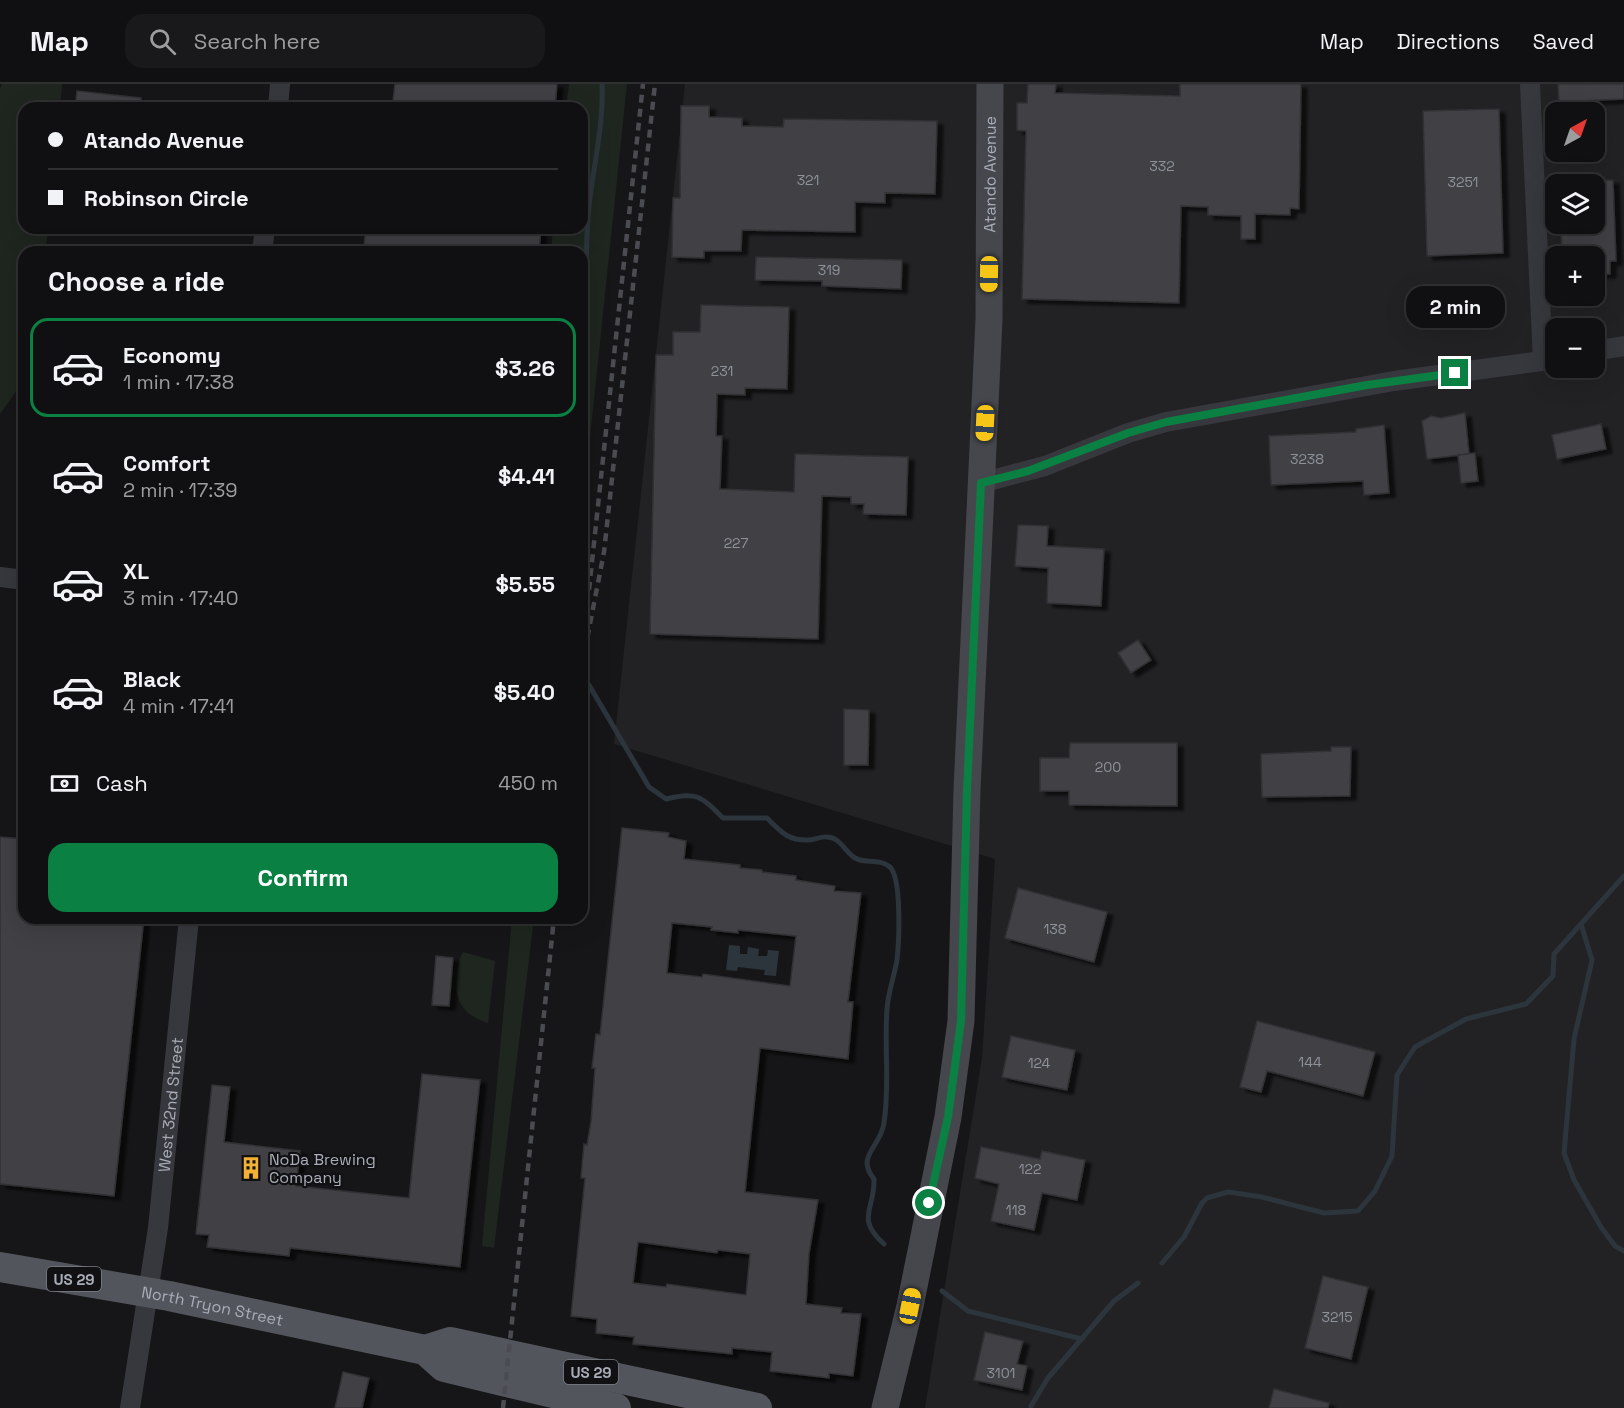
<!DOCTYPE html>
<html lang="en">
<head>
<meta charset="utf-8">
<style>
  :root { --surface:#101012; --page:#19191b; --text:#f1f3f6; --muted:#9c9d9f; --line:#303032; --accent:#0b8043 }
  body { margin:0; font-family:"Space Grotesk",sans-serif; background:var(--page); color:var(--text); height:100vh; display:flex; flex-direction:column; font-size:22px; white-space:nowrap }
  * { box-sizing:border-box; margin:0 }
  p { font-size:20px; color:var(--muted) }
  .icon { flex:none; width:33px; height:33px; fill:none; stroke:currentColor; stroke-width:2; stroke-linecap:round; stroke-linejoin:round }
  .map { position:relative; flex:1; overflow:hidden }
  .sheet { position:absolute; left:18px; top:162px; width:570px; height:678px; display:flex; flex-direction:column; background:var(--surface); border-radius:18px; box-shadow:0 6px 24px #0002,0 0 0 2px var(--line) }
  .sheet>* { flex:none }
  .guide { position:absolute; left:18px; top:18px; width:570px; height:132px; border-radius:18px; box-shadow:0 6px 24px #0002,0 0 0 2px var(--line); display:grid; align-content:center; height:132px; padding:0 30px; background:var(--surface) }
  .needle { width:39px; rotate:40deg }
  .fabs { position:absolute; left:1545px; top:18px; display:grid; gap:12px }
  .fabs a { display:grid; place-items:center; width:60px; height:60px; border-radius:12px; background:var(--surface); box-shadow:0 6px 24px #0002,0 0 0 2px var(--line); font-size:30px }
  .end { position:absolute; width:27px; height:27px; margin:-14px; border:8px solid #0b8043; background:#fff; box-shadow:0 0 0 3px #fff }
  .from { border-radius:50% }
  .bubble { position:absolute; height:42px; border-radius:18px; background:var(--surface); box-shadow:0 6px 24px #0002,0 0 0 2px var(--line); font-size:20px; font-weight:800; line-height:42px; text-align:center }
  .car { position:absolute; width:18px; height:36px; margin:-18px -9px; border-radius:8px; box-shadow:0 0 4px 2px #0007; background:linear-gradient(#f5c518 24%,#345 0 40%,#f5c518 0 76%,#345 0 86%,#f5c518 0) }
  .guide b { display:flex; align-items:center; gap:21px; height:57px; font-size:22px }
  .guide b+b { border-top:2px solid var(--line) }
  .guide i { width:15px; height:15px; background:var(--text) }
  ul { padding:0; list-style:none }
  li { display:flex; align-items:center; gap:18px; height:99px; margin:0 12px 9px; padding:0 18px; border:3px solid transparent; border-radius:18px }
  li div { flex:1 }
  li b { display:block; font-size:22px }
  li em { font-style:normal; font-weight:800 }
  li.active { border-color:var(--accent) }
  li>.icon { width:54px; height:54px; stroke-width:1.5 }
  h2 { padding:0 30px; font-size:27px; line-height:72px }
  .pay { display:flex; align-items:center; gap:15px; height:66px; padding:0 30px; font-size:22px }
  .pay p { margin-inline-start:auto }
  .action { display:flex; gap:12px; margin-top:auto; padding:12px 30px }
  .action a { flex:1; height:69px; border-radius:18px; background:var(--accent); color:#fff; font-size:24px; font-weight:800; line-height:69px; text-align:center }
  header { display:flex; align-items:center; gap:36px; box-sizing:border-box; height:84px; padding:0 30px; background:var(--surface); border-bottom:2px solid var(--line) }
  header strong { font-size:28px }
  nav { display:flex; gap:33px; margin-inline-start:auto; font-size:21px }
  .search { width:420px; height:54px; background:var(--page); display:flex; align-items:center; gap:15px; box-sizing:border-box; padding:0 21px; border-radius:18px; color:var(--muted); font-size:22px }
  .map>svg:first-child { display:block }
  .built { fill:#222225; fill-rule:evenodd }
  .green { fill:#1e261f }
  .water { fill:#2c353c }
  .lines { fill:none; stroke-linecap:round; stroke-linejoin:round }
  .stream { stroke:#2c353c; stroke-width:5 }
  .building { fill:#404145; stroke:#303034; stroke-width:1.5; fill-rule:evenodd; filter:url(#shadow) }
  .street { stroke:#37383d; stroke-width:20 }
  .secondary { stroke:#45474d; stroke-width:27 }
  .primary { stroke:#53555c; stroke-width:30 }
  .rail { stroke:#4a4c52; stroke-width:4.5; stroke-dasharray:8 6; stroke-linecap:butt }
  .route { stroke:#0b8043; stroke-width:8 }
  .labels { text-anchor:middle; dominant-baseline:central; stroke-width:4.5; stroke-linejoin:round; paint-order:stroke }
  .number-label { font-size:14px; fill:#8e929b }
  .shield { fill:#111113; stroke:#7b7e86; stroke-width:1.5 }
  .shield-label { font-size:15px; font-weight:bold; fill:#a8adb8 }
  .street-label { font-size:16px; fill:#a8adb8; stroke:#111113 }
  .poi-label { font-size:16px; fill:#a8adb8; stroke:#111113; text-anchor:start }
</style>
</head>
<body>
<header>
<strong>Map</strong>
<div class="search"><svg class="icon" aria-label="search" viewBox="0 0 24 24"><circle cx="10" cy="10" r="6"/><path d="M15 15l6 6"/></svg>Search here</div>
<nav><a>Map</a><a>Directions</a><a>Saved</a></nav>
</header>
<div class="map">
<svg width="1624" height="1324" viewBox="0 0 1624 1324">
  <defs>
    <filter id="shadow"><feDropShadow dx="6" dy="4" stdDeviation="1.5" flood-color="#0009"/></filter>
  </defs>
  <rect width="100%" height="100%" fill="#161618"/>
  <path class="built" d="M685 0H1624V1324H925L982 974 995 775 614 660ZM1556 28H1594V68H1556ZM1556 100H1594V140H1556ZM1556 172H1594V212H1556ZM1556 244H1594V284H1556Z"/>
  <g class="green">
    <polygon points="2,0 62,0 60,24 24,24 24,144 48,144 46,163 50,168 24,168 24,296 0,330 0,5"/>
    <polygon points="569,0 627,0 582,430 582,168 551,168 553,144 582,144 582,24 566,24"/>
    <polygon points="512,834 534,834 494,1164 482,1162"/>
    <path d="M463 868 495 877 488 939C463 931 453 916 457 890 458 882 459 875 463 868Z"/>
  </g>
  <polygon class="water" points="729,861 740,862 740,870 747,870 748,863 759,865 758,872 767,872 768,866 779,867 776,892 764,891 765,886 738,883 737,887 726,886"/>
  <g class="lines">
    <g class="stream">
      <path d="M582 278C590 226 583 174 589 123 593 82 604 42 602 0"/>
      <path d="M589 601 649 703 666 715C697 708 700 711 723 734H767C781 748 788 757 809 756 815 756 821 752 827 753 840 753 845 768 855 774 865 780 879 774 890 783 902 795 899 858 897 876 894 893 888 909 887 925 884 963 890 1001 884 1039 881 1063 855 1072 874 1095 875 1126 855 1134 884 1160"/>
      <polyline points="1581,840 1592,876 1574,955 1564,1069 1574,1096 1601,1143 1615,1162 1624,1167"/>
      <polyline points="1162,1179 1184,1153 1202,1119 1207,1114 1228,1108 1262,1113 1324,1129 1358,1127 1375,1107 1392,1072 1397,991 1415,963 1466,935 1526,920 1553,892 1554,870 1624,792"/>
      <polyline points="942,1207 968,1227 1082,1255"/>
      <polyline points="1031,1322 1048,1294 1114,1217 1138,1199"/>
    </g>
  </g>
  <g class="building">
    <polygon points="395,0 557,0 555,24 392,24"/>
    <polygon points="1028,0 1056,0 1055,9 1180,12 1180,0 1301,0 1299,125 1290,124 1290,131 1255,130 1255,155 1241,155 1241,132 1208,131 1208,123 1181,122 1179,219 1022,215 1026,47 1017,46 1017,19 1027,19"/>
    <polygon points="1558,0 1624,0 1624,15 1559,18"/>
    <polygon points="77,7 141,14 141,24 75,24"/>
    <polygon points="681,22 709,22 709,33 742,34 742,42 783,43 784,35 937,37 935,110 885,109 885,119 855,118 855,148 742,146 741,167 704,167 704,174 672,173 673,114 680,114"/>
    <polygon points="1499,25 1503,169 1427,172 1423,27"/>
    <polygon points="1613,96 1616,177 1610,177 1610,190 1594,190 1594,172 1562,172 1561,140 1594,140 1594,97"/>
    <polygon points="366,144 541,144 539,168 363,168"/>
    <polygon points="756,173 902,176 901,205 822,202 822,197 755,196"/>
    <polygon points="701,221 789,223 787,305 745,304 745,311 717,310 716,352 722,352 720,405 794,408 795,370 908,373 906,431 863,430 864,420 851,420 851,413 822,412 818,555 650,550 656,271 673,271 673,248 700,248"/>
    <polygon points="1465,329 1469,370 1427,375 1422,337 1431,332 1441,334"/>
    <polygon points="1601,340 1606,365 1557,375 1552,351"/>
    <polygon points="1384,341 1389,409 1364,411 1363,397 1271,401 1269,352 1356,348 1356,345"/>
    <polygon points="1475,369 1478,397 1461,399 1458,371"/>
    <polygon points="1018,441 1048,442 1047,462 1104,465 1101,522 1047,519 1048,484 1015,482"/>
    <polygon points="1138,556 1151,576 1131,589 1118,569"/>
    <polygon points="844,625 869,626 868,681 844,681"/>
    <polygon points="1070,659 1177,659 1177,722 1069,721 1069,707 1040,707 1040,674 1069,674"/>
    <polygon points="1331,663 1351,663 1350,712 1262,713 1261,670 1331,667"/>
    <path d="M622 744 669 749 668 753 686 757 684 775 740 781V784L762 786V788L796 792V796L835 802 834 807 861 809 848 918H853L848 975 760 964 745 1108 818 1116 809 1170 806 1220 842 1224 841 1229 861 1230 853 1292 829 1289V1294L770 1287 772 1268 732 1264V1270L633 1260 634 1253 596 1249 597 1235 571 1232 585 1094H581L584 1060 587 1061 591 1038 595 984H592L596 950 600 951ZM672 839 712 843 711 846 738 849V846L796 852 790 902 703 890 702 893 667 889ZM638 1158 717 1169 718 1166 750 1170 746 1211 667 1200 666 1203 633 1199Z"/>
    <polygon points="0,753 24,755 24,834 144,834 114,1112 0,1100"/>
    <polygon points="1018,804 1107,828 1094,878 1005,854"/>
    <polygon points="436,872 453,874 449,922 432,921"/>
    <polygon points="1257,937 1375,968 1363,1012 1267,987 1261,1008 1240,1003"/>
    <polygon points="1011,952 1075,966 1067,1006 1002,993"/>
    <polygon points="422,990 480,996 460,1183 290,1164 289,1172 207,1163 209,1151 196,1150 212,1001 230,1003 224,1058 300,1067 296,1102 409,1114"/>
    <polygon points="981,1063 1040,1075 1042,1067 1085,1076 1077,1116 1042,1109 1034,1146 991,1137 999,1100 975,1094"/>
    <polygon points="1323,1192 1368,1203 1351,1275 1305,1264"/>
    <polygon points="985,1248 1023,1257 1017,1280 1027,1282 1022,1306 974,1296"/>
    <polygon points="343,1288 369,1294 362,1324 335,1324"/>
    <polygon points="1274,1305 1329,1319 1328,1324 1269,1324"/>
  </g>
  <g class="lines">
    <g class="street">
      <polyline points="1530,0 1543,277"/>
      <polyline points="278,24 280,0"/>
      <polyline points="262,168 265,144"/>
      <polyline points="1594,267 1624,262"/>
      <polyline points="981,399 1045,382 1128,349 1166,338 1394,297 1556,275"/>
      <polyline points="0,493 24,496"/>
      <path id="s1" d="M130 1324 158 1144 189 834"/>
    </g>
    <path class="secondary" id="s2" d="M885 1324 910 1222 948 1033 961 937 967 706 989 235 990 0"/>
    <g class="primary">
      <path id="s3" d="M0 1183 169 1212 425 1266 444 1283 616 1324"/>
      <polyline points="425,1266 450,1258 757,1324"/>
    </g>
    <g class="rail">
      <polyline points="589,506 643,0"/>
      <polyline points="582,581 604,468 655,0"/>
      <polyline points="503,1324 554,834"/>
    </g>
  </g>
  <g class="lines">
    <polyline class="route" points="929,1119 948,1033 961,937 967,706 981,399 1028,387 1128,349 1166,338 1367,301 1455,289"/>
  </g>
  <defs>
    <g id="building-bare" transform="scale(1.8)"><path d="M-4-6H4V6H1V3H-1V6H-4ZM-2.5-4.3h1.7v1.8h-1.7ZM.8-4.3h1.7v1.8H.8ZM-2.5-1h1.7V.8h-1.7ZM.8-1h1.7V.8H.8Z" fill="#f2b134" stroke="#111113" stroke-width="2.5" paint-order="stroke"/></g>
  </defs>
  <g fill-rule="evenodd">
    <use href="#building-bare" x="251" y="1084"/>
  </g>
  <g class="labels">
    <g class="number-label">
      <text x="1162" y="82">332</text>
      <text x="808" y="96">321</text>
      <text x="1463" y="98">3251</text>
      <text x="829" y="186">319</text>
      <text x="722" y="287">231</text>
      <text x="1307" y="375">3238</text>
      <text x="736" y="459">227</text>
      <text x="1108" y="683">200</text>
      <text x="1055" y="845">138</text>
      <text x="1310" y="978">144</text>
      <text x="1039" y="979">124</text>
      <text x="1030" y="1085">122</text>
      <text x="1016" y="1126">118</text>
      <text x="1337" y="1233">3215</text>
      <text x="1001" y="1289">3101</text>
    </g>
    <g class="shield">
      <rect x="47" y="1183" width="54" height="24" rx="4.5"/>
      <rect x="564" y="1276" width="54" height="24" rx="4.5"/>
    </g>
    <g class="shield-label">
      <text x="74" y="1195">US 29</text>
      <text x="591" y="1288">US 29</text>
    </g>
    <g class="street-label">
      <text stroke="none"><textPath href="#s2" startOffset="1242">Atando Avenue</textPath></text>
      <text stroke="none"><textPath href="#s1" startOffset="306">West 32nd Street</textPath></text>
      <text stroke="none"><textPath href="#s3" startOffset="216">North Tryon Street</textPath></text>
    </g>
    <g class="poi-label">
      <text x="269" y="1075">NoDa Brewing<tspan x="269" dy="18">Company</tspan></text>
    </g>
  </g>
</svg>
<div class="fabs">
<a><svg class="needle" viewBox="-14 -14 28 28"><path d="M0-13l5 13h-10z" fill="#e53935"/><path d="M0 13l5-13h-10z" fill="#9c9d9f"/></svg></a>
<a><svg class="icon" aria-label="layers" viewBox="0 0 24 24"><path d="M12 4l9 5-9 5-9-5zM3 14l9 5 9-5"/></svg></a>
<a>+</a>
<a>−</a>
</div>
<i class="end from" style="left:929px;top:1119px"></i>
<i class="end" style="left:1455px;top:289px"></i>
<div class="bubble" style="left:1406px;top:202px;width:99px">2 min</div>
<i class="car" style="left:989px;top:190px;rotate:181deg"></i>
<i class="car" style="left:985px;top:339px;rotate:183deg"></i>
<i class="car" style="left:910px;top:1222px;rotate:11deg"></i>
<div class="guide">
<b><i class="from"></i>Atando Avenue</b>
<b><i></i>Robinson Circle</b>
</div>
<section class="sheet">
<h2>Choose a ride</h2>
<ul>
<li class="active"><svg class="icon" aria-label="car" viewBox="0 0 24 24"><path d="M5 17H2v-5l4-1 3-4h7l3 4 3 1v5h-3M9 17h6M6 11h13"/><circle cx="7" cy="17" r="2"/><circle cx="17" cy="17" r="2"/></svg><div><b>Economy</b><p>1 min · 17:38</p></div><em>$3.26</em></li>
<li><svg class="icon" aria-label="car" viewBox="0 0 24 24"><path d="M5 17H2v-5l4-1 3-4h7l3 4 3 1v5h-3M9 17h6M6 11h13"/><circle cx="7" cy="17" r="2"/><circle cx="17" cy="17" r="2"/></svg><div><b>Comfort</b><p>2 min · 17:39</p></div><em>$4.41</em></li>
<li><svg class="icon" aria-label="car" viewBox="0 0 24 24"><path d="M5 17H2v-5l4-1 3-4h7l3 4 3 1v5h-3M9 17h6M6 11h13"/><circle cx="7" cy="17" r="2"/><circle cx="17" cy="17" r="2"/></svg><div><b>XL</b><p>3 min · 17:40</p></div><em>$5.55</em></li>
<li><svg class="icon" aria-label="car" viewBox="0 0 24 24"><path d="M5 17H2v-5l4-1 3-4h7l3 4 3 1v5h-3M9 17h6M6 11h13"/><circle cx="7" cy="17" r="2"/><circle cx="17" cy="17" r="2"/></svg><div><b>Black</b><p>4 min · 17:41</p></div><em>$5.40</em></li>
</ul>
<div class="pay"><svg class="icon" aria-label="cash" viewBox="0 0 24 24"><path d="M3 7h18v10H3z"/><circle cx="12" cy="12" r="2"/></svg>Cash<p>450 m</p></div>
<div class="action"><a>Confirm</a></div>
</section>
</div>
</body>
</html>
